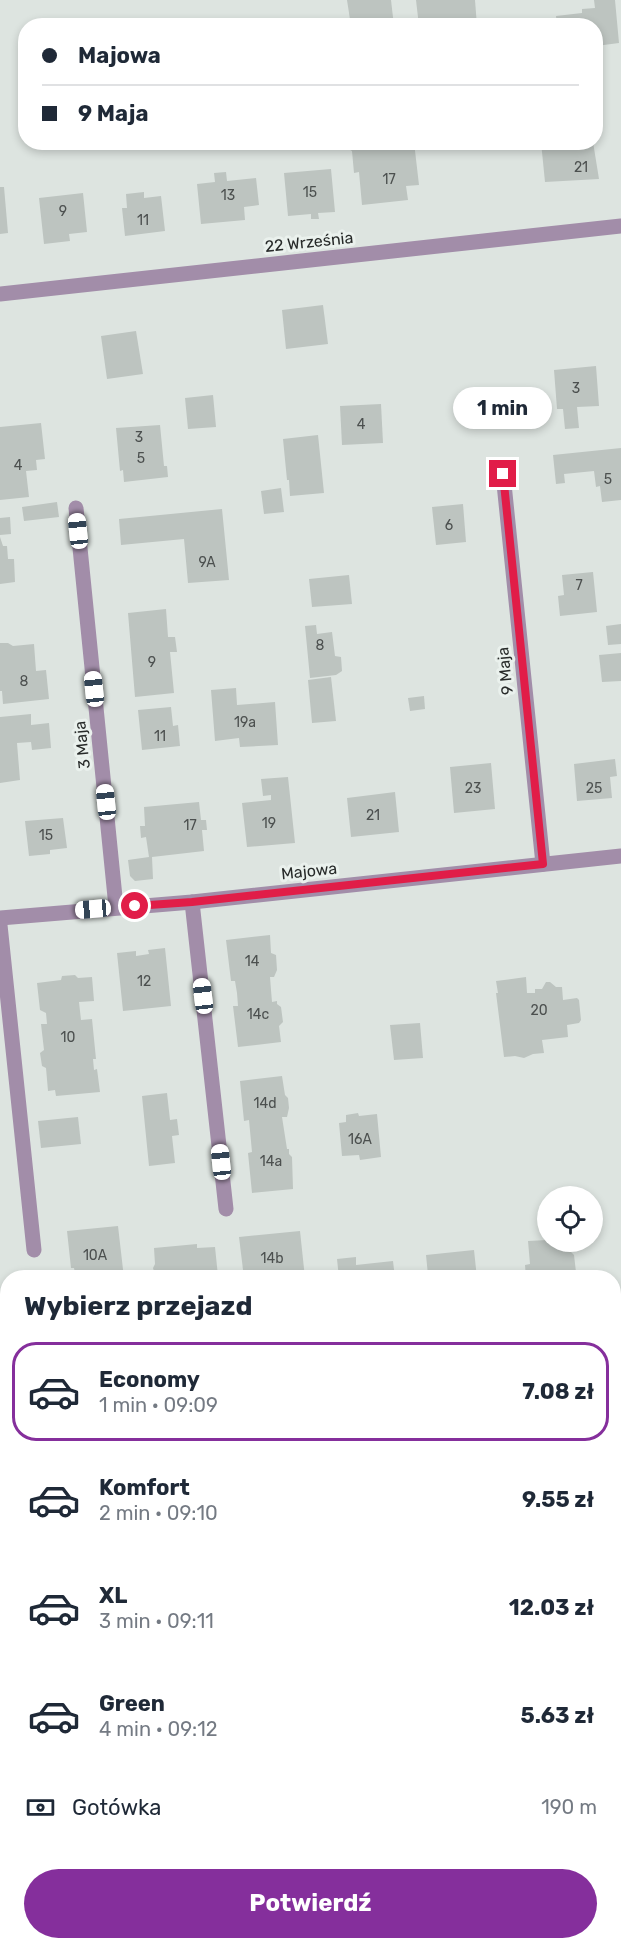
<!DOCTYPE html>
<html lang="pl">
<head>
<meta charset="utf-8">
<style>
  :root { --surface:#fff; --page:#f6f6f7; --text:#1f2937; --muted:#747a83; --line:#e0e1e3; --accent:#852f9c }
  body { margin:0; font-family:Rubik,sans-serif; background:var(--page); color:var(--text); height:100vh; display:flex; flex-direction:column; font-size:22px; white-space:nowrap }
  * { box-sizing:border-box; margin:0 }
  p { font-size:20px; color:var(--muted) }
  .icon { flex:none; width:33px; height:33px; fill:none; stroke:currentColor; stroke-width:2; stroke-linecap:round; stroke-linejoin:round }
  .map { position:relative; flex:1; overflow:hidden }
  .sheet { position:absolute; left:0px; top:1270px; width:621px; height:680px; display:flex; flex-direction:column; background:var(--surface); border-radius:24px 24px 0 0; box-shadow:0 3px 9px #0003 }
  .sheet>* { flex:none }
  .banner { position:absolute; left:18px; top:18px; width:585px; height:132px; border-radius:24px; box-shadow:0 3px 9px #0003; display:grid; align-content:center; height:132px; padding:0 24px; background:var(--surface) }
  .buttons { position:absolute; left:537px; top:1186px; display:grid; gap:12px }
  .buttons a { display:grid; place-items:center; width:66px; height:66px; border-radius:50%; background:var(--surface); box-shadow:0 3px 9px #0003; font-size:30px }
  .end { position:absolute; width:27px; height:27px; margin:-14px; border:8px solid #e11d48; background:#fff; box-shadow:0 0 0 3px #fff }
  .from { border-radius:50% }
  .bubble { position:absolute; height:42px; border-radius:21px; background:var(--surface); box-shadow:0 3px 9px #0003; font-size:20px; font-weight:700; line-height:42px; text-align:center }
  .car { position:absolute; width:18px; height:36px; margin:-18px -9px; border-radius:8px; box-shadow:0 0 4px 2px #0007; background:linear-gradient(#fff 24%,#345 0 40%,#fff 0 76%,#345 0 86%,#fff 0) }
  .banner b { display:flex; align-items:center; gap:21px; height:57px; font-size:22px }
  .banner b+b { border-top:2px solid var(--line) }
  .banner i { width:15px; height:15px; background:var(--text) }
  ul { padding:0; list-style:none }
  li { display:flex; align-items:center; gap:18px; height:99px; margin:0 12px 9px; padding:0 12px; border:3px solid transparent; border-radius:24px }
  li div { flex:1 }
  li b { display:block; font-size:22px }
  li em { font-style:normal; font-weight:700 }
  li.current { border-color:var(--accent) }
  li>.icon { width:54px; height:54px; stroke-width:1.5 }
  h2 { padding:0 24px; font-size:27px; line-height:72px }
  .pay { display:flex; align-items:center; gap:15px; height:66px; padding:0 24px; font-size:22px }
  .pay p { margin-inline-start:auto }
  .cta { display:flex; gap:12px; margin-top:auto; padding:12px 24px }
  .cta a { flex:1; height:69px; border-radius:36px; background:var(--accent); color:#fff; font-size:24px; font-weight:700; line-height:69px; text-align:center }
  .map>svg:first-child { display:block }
  .building { fill:#bdc4c0 }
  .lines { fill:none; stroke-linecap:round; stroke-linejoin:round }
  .service { stroke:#a28da9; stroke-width:15 }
  .minor { stroke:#a28da9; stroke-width:15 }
  .route { stroke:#e11d48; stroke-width:8 }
  .labels { text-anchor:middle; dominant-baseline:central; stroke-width:6; stroke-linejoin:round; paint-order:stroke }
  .number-label { font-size:14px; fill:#4c504f }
  .street-label { font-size:16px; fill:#272a29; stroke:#eaf1ed }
</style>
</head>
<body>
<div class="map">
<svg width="621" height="1949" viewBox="0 0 621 1949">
  <rect width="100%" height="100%" fill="#dde4e0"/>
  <g class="building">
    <polygon points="347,0 391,0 394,26 351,26"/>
    <polygon points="416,0 475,0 477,26 419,26"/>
    <polygon points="594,0 615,0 619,43 596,46 596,26 557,26 556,16 582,13 582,9 595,8"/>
    <polygon points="249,19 250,26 214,26 213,23"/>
    <polygon points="345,142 414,142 419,185 406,186 408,200 362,205 359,172 354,173 352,151 345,147"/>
    <polygon points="541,142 593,142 599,179 545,182"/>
    <polygon points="331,169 335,212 318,213 319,219 311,219 311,214 288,216 284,173"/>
    <polygon points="226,172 227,181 256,178 259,205 244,207 245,220 201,224 197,184 215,182 214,173"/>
    <polygon points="0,187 4,187 8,233 0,234"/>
    <polygon points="144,192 144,198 161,196 165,231 125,236 122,208 127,208 126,194"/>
    <polygon points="83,193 87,232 69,234 70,241 44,244 39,198"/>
    <polygon points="323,305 328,344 286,349 282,310"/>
    <polygon points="136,331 143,374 107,379 101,336"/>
    <polygon points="596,366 599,406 577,407 579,428 565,429 563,409 557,409 554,370"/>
    <polygon points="213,395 216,427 188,429 185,398"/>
    <polygon points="381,404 383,443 342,445 340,406"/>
    <polygon points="41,423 45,459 36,460 37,470 26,471 29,497 0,500 0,427"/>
    <polygon points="160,425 164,466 167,466 168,477 124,482 123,470 120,471 116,428"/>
    <polygon points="318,435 324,493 290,496 289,480 287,480 283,439"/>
    <polygon points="621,448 621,500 602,502 600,486 596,487 594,471 564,474 565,483 556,484 553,455"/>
    <polygon points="281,488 284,512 264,514 261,491"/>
    <polygon points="57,502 59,517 24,521 22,507"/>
    <polygon points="463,504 466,542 436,545 432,507"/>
    <polygon points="222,509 229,580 188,583 184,539 121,545 119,519"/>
    <polygon points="10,517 11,534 0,535 0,518"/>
    <polygon points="0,537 3,546 7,546 8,559 14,559 15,582 0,584"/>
    <polygon points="593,572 597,612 560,616 558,596 564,595 562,575"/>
    <polygon points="349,575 352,604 312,607 309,579"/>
    <polygon points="166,609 168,637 175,637 177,652 170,652 174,693 135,697 128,613"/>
    <polygon points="621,624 621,644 608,645 606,626"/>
    <polygon points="316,625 317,634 332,632 335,656 341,657 342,671 336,675 310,678 305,626"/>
    <polygon points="0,643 8,643 13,646 34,644 36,671 46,670 49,699 3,704 2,691 0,691"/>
    <polygon points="621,653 621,681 602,682 599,655"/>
    <polygon points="331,677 336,721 312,723 308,680"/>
    <polygon points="236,688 237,705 275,702 278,745 240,747 239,738 215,741 211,690"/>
    <polygon points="424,696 425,709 410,711 408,698"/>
    <polygon points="171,707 173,726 178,725 180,746 142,750 138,710"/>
    <polygon points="31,714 31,725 49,723 51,748 32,750 31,742 17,743 20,780 0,783 0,717"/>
    <polygon points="615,759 617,776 610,777 612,798 577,801 574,764"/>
    <polygon points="491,763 495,809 454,813 450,767"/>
    <polygon points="288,777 295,843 247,847 242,803 271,800 271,795 263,796 261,779"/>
    <polygon points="395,792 399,832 351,837 347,798"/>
    <polygon points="199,802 201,820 206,820 207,830 202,830 204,851 152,857 153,879 135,881 130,876 128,860 149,857 146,837 141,838 140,826 145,826 144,807"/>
    <polygon points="63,818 67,848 50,850 50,854 29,856 25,821"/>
    <polygon points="270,935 271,953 276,955 277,970 274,977 270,977 271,990 272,1002 277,1001 277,1004 281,1007 283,1022 279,1026 281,1042 238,1047 233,1006 238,1006 237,993 235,981 231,981 226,940"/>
    <polygon points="165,948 171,1006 123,1011 117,953 136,951 136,956 149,954 148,950"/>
    <polygon points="75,975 78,978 92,977 94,1001 79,1002 81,1020 92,1019 96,1059 93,1059 94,1070 97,1069 100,1092 56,1096 55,1090 48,1091 46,1068 42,1066 40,1053 44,1050 41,1024 47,1024 46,1013 40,1010 37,983 61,980 62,976"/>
    <polygon points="526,977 527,993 535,993 535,989 542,989 546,982 550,982 556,987 562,987 563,1000 577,998 579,1000 581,1020 579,1023 567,1025 568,1037 542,1040 544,1053 533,1054 524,1058 515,1056 504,1057 496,993 498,993 496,981"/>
    <polygon points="420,1023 423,1058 394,1060 390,1025"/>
    <polygon points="282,1076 285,1095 288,1098 289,1108 287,1117 282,1117 287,1149 289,1149 289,1154 292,1157 293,1189 252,1193 248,1153 252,1152 249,1120 244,1121 240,1081"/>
    <polygon points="167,1093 170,1120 177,1119 179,1135 172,1136 175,1163 149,1166 142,1096"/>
    <polygon points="358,1113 359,1116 377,1114 381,1157 360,1160 359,1155 342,1156 339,1123 346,1122 346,1115"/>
    <polygon points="78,1117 81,1144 41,1148 38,1121"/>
    <polygon points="118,1226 124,1278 76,1278 74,1268 71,1268 67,1231"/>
    <polygon points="300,1231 305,1278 244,1278 239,1237"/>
    <polygon points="548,1240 548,1242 564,1242 565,1252 570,1251 574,1255 576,1272 572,1277 526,1278 525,1265 530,1264 528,1241"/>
    <polygon points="197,1244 197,1248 215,1247 218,1276 201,1278 156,1278 153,1268 155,1264 154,1248"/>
    <polygon points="474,1250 477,1278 436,1278 436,1275 428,1275 426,1255"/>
    <polygon points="356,1257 356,1265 393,1261 395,1278 339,1278 337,1259"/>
    <polygon points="8,1323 8,1351 0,1352 0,1324"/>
    <polygon points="621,1362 621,1407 614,1408 614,1363"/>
    <polygon points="621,1468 621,1512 614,1513 614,1469"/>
    <polygon points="8,1531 8,1562 0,1562 0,1532"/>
    <polygon points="621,1625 621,1668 614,1669 614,1626"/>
    <polygon points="8,1747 8,1811 0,1811 0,1748"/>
    <polygon points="621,1792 621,1829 616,1829 614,1793"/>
    <polygon points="0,1862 4,1862 5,1873 8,1873 8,1942 34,1942 34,1944 6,1945 7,1949 0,1949"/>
    <polygon points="621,1873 621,1910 619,1910 616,1874"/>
    <polygon points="68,1942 107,1942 108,1949 69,1949"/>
    <polygon points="124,1942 143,1942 144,1945 140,1946 140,1949 124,1949"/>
    <polygon points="436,1942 478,1942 479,1949 437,1949"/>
    <polygon points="512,1942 552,1942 553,1949 512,1949"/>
  </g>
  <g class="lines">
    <g class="service">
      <polyline points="192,902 226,1209"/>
      <polyline points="0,925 34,1250"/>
      <polyline points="0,1833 8,1832"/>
    </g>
    <g class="minor">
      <polyline points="0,294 621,226"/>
      <polyline points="503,474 543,864"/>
      <polyline points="76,508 116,907"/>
      <polyline points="0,918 192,902 621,856"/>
      <polyline points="614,1575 621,1574"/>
      <polyline points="0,1632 8,1631"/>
    </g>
  </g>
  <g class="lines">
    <polyline class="route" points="135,906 192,902 543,864 503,474"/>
  </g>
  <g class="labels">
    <g class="number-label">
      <text x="581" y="167">21</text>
      <text x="389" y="179">17</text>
      <text x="310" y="192">15</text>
      <text x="228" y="195">13</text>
      <text x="63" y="211">9</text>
      <text x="143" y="220">11</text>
      <text x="576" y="388">3</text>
      <text x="361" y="424">4</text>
      <text x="139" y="437">3</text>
      <text x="141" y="458">5</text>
      <text x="18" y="465">4</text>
      <text x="608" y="479">5</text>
      <text x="449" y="525">6</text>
      <text x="207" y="562">9A</text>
      <text x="579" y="585">7</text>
      <text x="320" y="645">8</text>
      <text x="152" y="662">9</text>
      <text x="24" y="681">8</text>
      <text x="245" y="722">19a</text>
      <text x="160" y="736">11</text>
      <text x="473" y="788">23</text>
      <text x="594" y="788">25</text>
      <text x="373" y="815">21</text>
      <text x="269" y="823">19</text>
      <text x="190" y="825">17</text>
      <text x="46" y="835">15</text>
      <text x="252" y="961">14</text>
      <text x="144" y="981">12</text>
      <text x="539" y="1010">20</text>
      <text x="258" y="1014">14c</text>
      <text x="68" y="1037">10</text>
      <text x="265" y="1103">14d</text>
      <text x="360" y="1139">16A</text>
      <text x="271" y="1161">14a</text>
      <text x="95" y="1255">10A</text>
      <text x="272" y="1258">14b</text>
    </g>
    <g class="street-label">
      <text transform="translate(309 242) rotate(-6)">22 Września</text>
      <text transform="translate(505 671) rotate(-96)">9 Maja</text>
      <text transform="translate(82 745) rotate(-96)">3 Maja</text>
      <text transform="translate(309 871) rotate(-6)">Majowa</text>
    </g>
  </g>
</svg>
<div class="buttons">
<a><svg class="icon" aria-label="locate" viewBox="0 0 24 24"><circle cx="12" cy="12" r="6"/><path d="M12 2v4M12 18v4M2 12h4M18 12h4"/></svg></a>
</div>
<i class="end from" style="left:135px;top:906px"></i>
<i class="end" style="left:503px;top:474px"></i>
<div class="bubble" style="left:453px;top:387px;width:99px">1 min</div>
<i class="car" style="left:78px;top:531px;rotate:354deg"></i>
<i class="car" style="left:94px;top:689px;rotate:354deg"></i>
<i class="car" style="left:106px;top:802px;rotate:354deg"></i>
<i class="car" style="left:93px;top:909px;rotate:265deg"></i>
<i class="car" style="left:203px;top:996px;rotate:353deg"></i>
<i class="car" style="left:221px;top:1162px;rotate:354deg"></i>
<div class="banner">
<b><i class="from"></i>Majowa</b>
<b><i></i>9 Maja</b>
</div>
<section class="sheet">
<h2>Wybierz przejazd</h2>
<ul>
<li class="current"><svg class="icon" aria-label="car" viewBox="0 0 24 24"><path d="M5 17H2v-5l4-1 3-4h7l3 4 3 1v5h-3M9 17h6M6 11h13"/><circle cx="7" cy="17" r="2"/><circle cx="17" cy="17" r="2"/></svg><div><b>Economy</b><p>1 min · 09:09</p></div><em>7.08 zł</em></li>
<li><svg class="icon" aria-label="car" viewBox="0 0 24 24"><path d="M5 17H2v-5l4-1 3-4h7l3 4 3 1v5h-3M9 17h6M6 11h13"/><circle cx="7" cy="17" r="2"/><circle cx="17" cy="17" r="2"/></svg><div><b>Komfort</b><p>2 min · 09:10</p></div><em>9.55 zł</em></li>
<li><svg class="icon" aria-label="car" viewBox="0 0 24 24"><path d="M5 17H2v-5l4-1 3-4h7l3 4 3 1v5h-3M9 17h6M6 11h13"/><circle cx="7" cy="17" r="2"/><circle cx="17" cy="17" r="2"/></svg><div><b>XL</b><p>3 min · 09:11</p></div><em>12.03 zł</em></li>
<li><svg class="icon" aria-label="car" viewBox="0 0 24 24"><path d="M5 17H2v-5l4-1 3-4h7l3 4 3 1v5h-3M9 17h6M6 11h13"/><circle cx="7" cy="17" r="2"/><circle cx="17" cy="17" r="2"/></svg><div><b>Green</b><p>4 min · 09:12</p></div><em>5.63 zł</em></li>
</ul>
<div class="pay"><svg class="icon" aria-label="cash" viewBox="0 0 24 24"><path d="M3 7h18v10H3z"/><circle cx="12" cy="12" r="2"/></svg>Gotówka<p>190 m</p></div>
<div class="cta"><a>Potwierdź</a></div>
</section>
</div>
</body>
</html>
